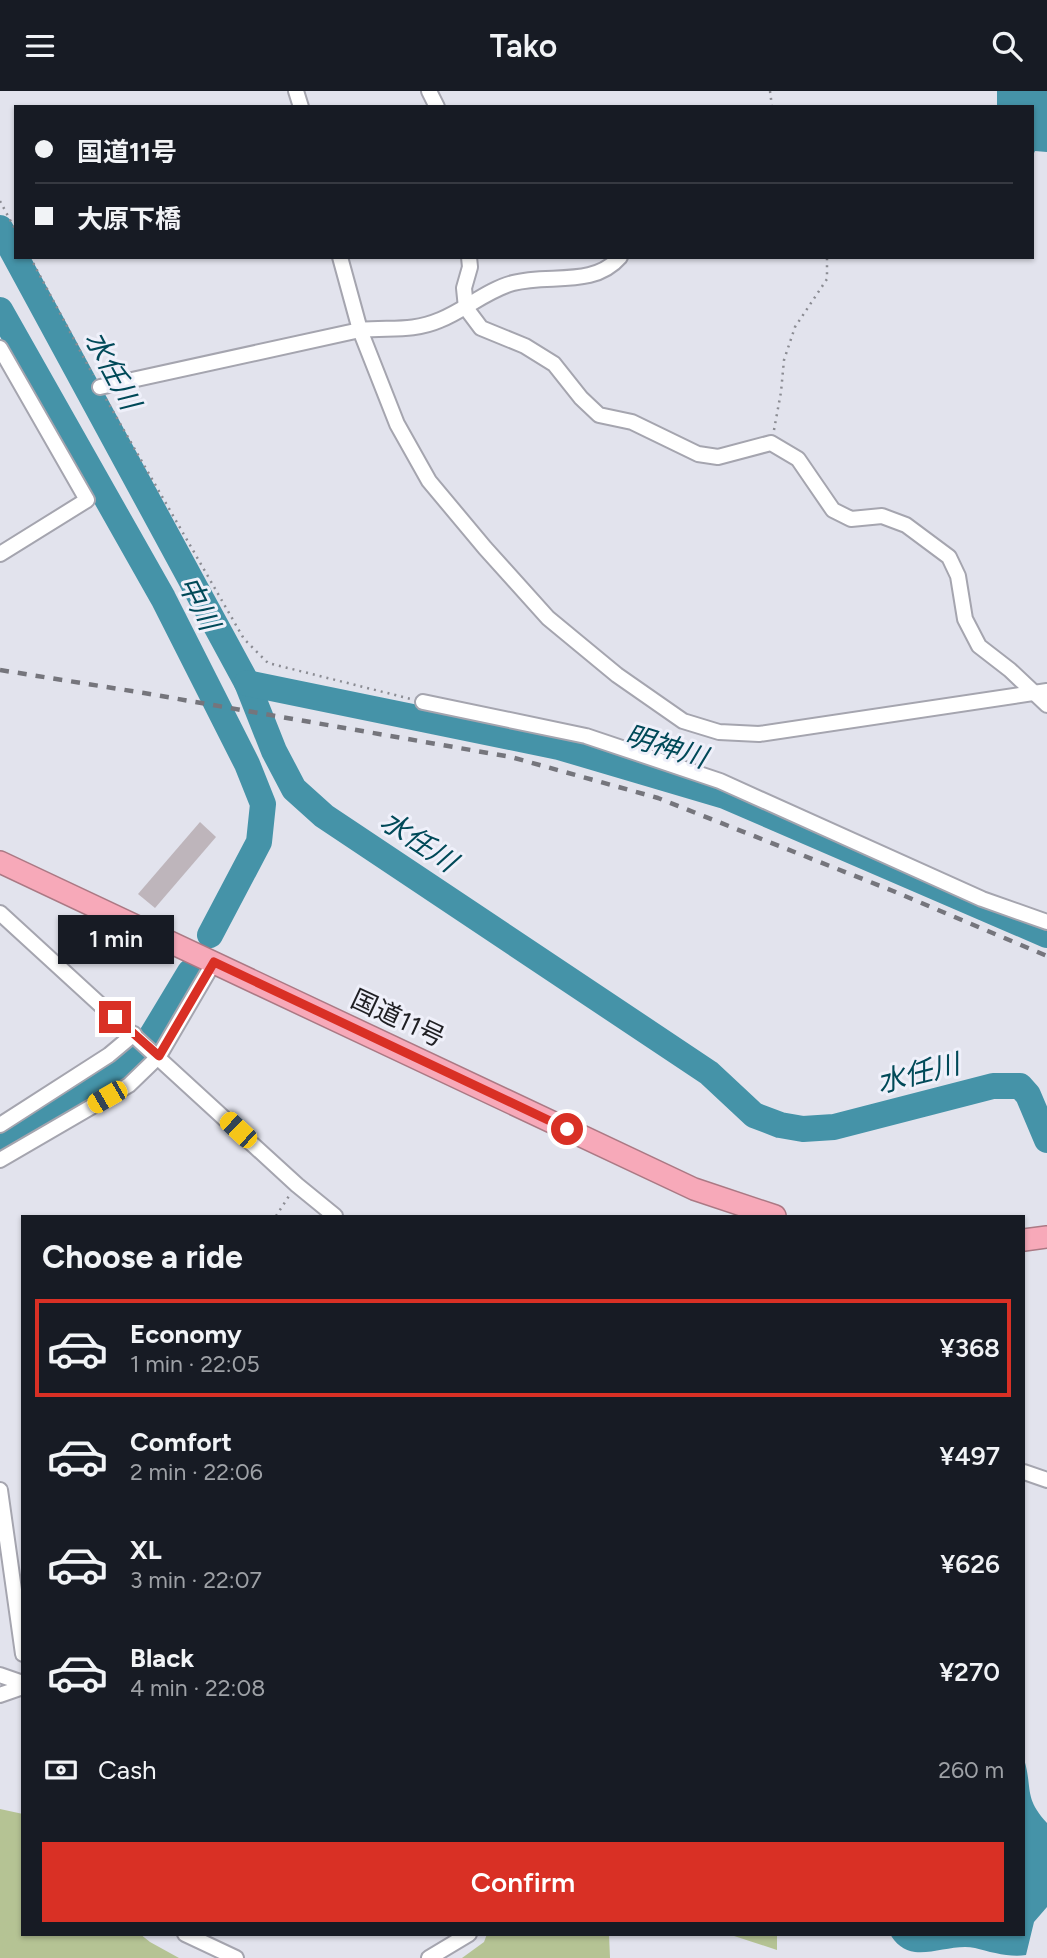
<!DOCTYPE html>
<html lang="en">
<head>
<meta charset="utf-8">
<style>
  :root { --surface:#171b24; --page:#242831; --text:#f1f3f6; --muted:#9ea1a6; --line:#363941; --accent:#d93025 }
  body { margin:0; font-family:Figtree,"Noto Sans JP",sans-serif; background:var(--page); color:var(--text); height:100vh; display:flex; flex-direction:column; font-size:26px; white-space:nowrap }
  * { box-sizing:border-box; margin:0 }
  p { font-size:23px; color:var(--muted) }
  .icon { flex:none; width:38px; height:38px; fill:none; stroke:currentColor; stroke-width:2; stroke-linecap:round; stroke-linejoin:round }
  .map { position:relative; flex:1; overflow:hidden }
  .details { position:absolute; left:21px; top:1124px; width:1004px; height:721px; display:flex; flex-direction:column; background:var(--surface); border-radius:0px; box-shadow:0 2px 5px #0004 }
  .details>* { flex:none }
  .top-card { position:absolute; left:14px; top:14px; width:1020px; height:154px; border-radius:0px; box-shadow:0 2px 5px #0004; display:grid; align-content:center; height:154px; padding:0 21px; background:var(--surface) }
  .end { position:absolute; width:32px; height:32px; margin:-16px; border:9px solid #d93025; background:#fff; box-shadow:0 0 0 4px #fff }
  .from { border-radius:50% }
  .bubble { position:absolute; height:49px; border-radius:0px; background:var(--surface); box-shadow:0 2px 5px #0004; font-size:23px; font-weight:600; line-height:49px; text-align:center }
  .car { position:absolute; width:21px; height:42px; margin:-21px -10px; border-radius:9px; box-shadow:0 0 5px 2px #0007; background:linear-gradient(#f5c518 24%,#345 0 40%,#f5c518 0 76%,#345 0 86%,#f5c518 0) }
  .top-card b { display:flex; align-items:center; gap:24px; height:66px; font-size:26px }
  .top-card b+b { border-top:2px solid var(--line) }
  .top-card i { width:18px; height:18px; background:var(--text) }
  ul { padding:0; list-style:none }
  li { display:flex; align-items:center; gap:21px; height:98px; margin:0 14px 10px; padding:0 7px; border:4px solid transparent; border-radius:0px }
  li div { flex:1 }
  li b { display:block; font-size:26px }
  li em { font-style:normal; font-weight:600 }
  li.current { border-color:var(--accent) }
  li>.icon { width:63px; height:63px; stroke-width:1.5 }
  h2 { padding:0 21px; font-size:32px; line-height:84px }
  .pay { display:flex; align-items:center; gap:18px; height:77px; padding:0 21px; font-size:26px }
  .pay p { margin-inline-start:auto }
  .primary-button { display:flex; gap:14px; margin-top:auto; padding:14px 21px }
  .primary-button a { flex:1; height:80px; border-radius:0px; background:var(--accent); color:#fff; font-size:28px; font-weight:600; line-height:80px; text-align:center }
  header { display:flex; justify-content:space-between; align-items:center; height:91px; padding:0 21px; background:var(--surface); font-size:32px; font-weight:600 }
  .map>svg:first-child { display:block }
  .green { fill:#b5c394 }
  .water { fill:#4593a8 }
  .lines { fill:none; stroke-linecap:round; stroke-linejoin:round }
  .river { stroke:#4593a8; stroke-width:26 }
  .building { fill:#beb5bb }
  .minor-casing { stroke:#a5a5af; stroke-width:18 }
  .highway-casing { stroke:#ab7984; stroke-width:24 }
  .path { stroke:#8b8c93; stroke-width:2.5; stroke-dasharray:2 5; stroke-linecap:butt }
  .minor { stroke:#fff; stroke-width:14 }
  .highway { stroke:#f7a9b9; stroke-width:21 }
  .rail { stroke:#75757c; stroke-width:4.5; stroke-dasharray:9 9; stroke-linecap:butt }
  .route { stroke:#d93025; stroke-width:9 }
  .labels { text-anchor:middle; dominant-baseline:central; stroke-width:6; stroke-linejoin:round; paint-order:stroke }
  .street-label { font-size:26px; fill:#1f1f23; stroke:#eff0fa }
  .water-label { font-size:28px; font-style:italic; fill:#004958; stroke:#eff0fa }
</style>
</head>
<body>
<header><svg class="icon" aria-label="menu" viewBox="0 0 24 24"><path d="M4 6h16M4 12h16M4 18h16"/></svg>Tako<svg class="icon" aria-label="search" viewBox="0 0 24 24"><circle cx="10" cy="10" r="6"/><path d="M15 15l6 6"/></svg></header>
<div class="map">
<svg width="1047" height="1867" viewBox="0 0 1047 1867">
  <rect width="100%" height="100%" fill="#e2e3ed"/>
  <g class="green">
    <polygon points="0,1718 23,1723 23,1843 140,1843 150,1851 179,1867 0,1867"/>
    <polygon points="487,1843 609,1843 610,1867 462,1867 484,1851"/>
    <polygon points="728,1843 777,1843 777,1859"/>
  </g>
  <g class="water">
    <polygon points="997,0 1047,0 1047,61 1035,60 1033,64 1032,16 997,16"/>
    <path d="M1024 1668C1033 1697 1023 1706 1047 1732V1816L1034 1831 1026 1864C1011 1867 990 1861 975 1857 956 1853 934 1863 915 1861 904 1860 895 1852 890 1843H1024Z"/>
  </g>
  <g class="lines">
    <g class="river">
      <polyline points="0,137 247,592 274,660 294,698 324,725 709,982 754,1024 780,1034 803,1038 834,1036 993,995 1020,995 1028,1004 1047,1049"/>
      <polyline points="0,219 163,507 247,673 263,713 259,751 210,844"/>
      <polyline points="247,592 559,656 725,705 1047,844"/>
      <polyline points="0,1051 55,1014 125,976 152,944 190,881"/>
    </g>
  </g>
  <polygon class="building" points="200,731 216,746 155,817 138,803"/>
  <g class="lines">
    <g class="minor-casing">
      <g id="minor">
        <polyline points="296,0 301,16"/>
        <polyline points="429,0 437,16"/>
        <polyline points="340,166 360,239 397,333 429,390 485,457 548,527 617,584 683,630 719,641 759,643 1047,600"/>
        <polyline points="469,166 470,176 464,197 466,217 481,237 525,255 554,273 581,307 599,324 632,331 698,363 718,366 771,352 798,368 833,419 851,428 882,425 906,434 949,466 958,485 965,528 979,555 1010,579 1047,614"/>
        <polyline points="0,257 87,409 0,463"/>
        <path d="M100 296 360 239C390 236 412 241 440 229 465 219 487 199 513 192 549 182 593 197 620 166"/>
        <polyline points="423,611 586,645 720,690 982,808 1047,831"/>
        <polyline points="0,822 297,1094 335,1125"/>
        <polyline points="0,1034 109,964 134,943"/>
        <polyline points="0,1069 129,994 159,965 214,871"/>
        <polyline points="1024,1381 1047,1389"/>
        <polyline points="0,1399 23,1563"/>
        <polyline points="0,1584 23,1592"/>
        <polyline points="0,1604 23,1596"/>
        <polyline points="185,1843 236,1867"/>
        <polyline points="429,1867 469,1843"/>
      </g>
    </g>
    <g class="highway-casing">
      <g id="highway">
        <polyline points="0,771 694,1098 775,1125"/>
        <polyline points="1024,1149 1047,1146"/>
      </g>
    </g>
    <g class="path">
      <polyline points="770,0 772,16"/>
      <polyline points="0,110 16,140"/>
      <polyline points="30,166 93,284"/>
      <polyline points="106,308 244,548 268,572 411,608"/>
      <polyline points="774,339 781,301 784,269 795,236 827,188 827,166"/>
      <polyline points="276,1125 289,1105"/>
    </g>
    <use href="#minor" class="minor"/>
    <use href="#highway" class="highway"/>
    <polyline class="rail" points="0,579 144,602 511,666 658,707 893,800 1047,865"/>
  </g>
  <g class="lines">
    <polyline class="route" points="115,926 159,965 214,871 567,1038"/>
  </g>
  <g class="labels">
    <g class="street-label">
      <text transform="translate(398 927) rotate(25)">国道11号</text>
    </g>
    <g class="water-label">
      <text transform="translate(113 279) rotate(62)">水任川</text>
      <text transform="translate(199 512) rotate(63)">中川</text>
      <text transform="translate(666 655) rotate(17)">明神川</text>
      <text transform="translate(419 750) rotate(34)">水任川</text>
      <text transform="translate(918 982) rotate(-14)">水任川</text>
    </g>
  </g>
</svg>
<i class="end from" style="left:567px;top:1038px"></i>
<i class="end" style="left:115px;top:926px"></i>
<div class="bubble" style="left:58px;top:824px;width:116px">1 min</div>
<i class="car" style="left:107px;top:1006px;rotate:240deg"></i>
<i class="car" style="left:238px;top:1039px;rotate:313deg"></i>
<div class="top-card">
<b><i class="from"></i>国道11号</b>
<b><i></i>大原下橋</b>
</div>
<section class="details">
<h2>Choose a ride</h2>
<ul>
<li class="current"><svg class="icon" aria-label="car" viewBox="0 0 24 24"><path d="M5 17H2v-5l4-1 3-4h7l3 4 3 1v5h-3M9 17h6M6 11h13"/><circle cx="7" cy="17" r="2"/><circle cx="17" cy="17" r="2"/></svg><div><b>Economy</b><p>1 min · 22:05</p></div><em>¥368</em></li>
<li><svg class="icon" aria-label="car" viewBox="0 0 24 24"><path d="M5 17H2v-5l4-1 3-4h7l3 4 3 1v5h-3M9 17h6M6 11h13"/><circle cx="7" cy="17" r="2"/><circle cx="17" cy="17" r="2"/></svg><div><b>Comfort</b><p>2 min · 22:06</p></div><em>¥497</em></li>
<li><svg class="icon" aria-label="car" viewBox="0 0 24 24"><path d="M5 17H2v-5l4-1 3-4h7l3 4 3 1v5h-3M9 17h6M6 11h13"/><circle cx="7" cy="17" r="2"/><circle cx="17" cy="17" r="2"/></svg><div><b>XL</b><p>3 min · 22:07</p></div><em>¥626</em></li>
<li><svg class="icon" aria-label="car" viewBox="0 0 24 24"><path d="M5 17H2v-5l4-1 3-4h7l3 4 3 1v5h-3M9 17h6M6 11h13"/><circle cx="7" cy="17" r="2"/><circle cx="17" cy="17" r="2"/></svg><div><b>Black</b><p>4 min · 22:08</p></div><em>¥270</em></li>
</ul>
<div class="pay"><svg class="icon" aria-label="cash" viewBox="0 0 24 24"><path d="M3 7h18v10H3z"/><circle cx="12" cy="12" r="2"/></svg>Cash<p>260 m</p></div>
<div class="primary-button"><a>Confirm</a></div>
</section>
</div>
</body>
</html>
